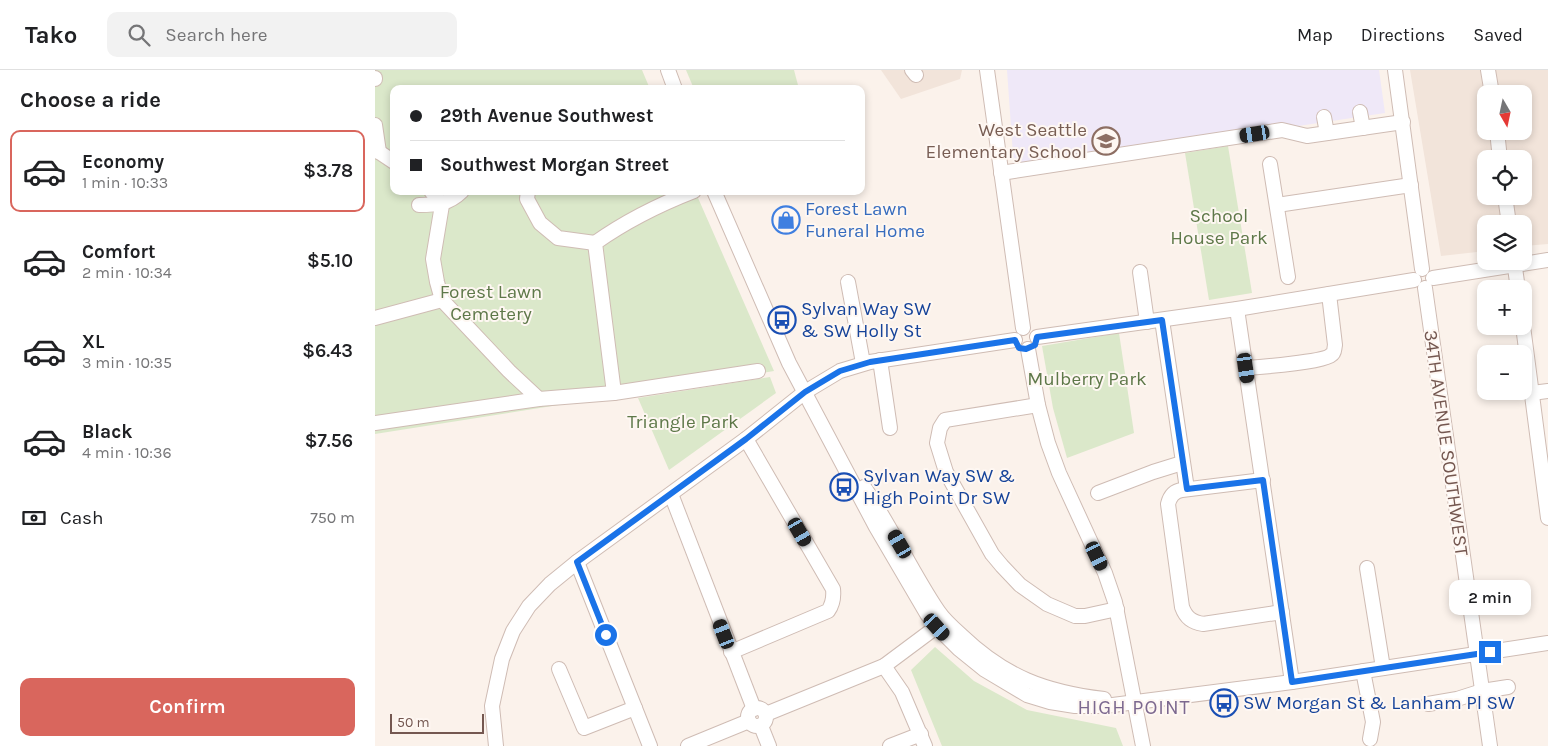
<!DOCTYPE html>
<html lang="en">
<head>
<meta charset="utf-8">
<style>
  :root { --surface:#fff; --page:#f2f2f2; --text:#202124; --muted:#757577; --line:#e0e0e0; --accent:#d9665d }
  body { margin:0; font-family:Karla,sans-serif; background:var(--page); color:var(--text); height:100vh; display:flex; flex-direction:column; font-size:19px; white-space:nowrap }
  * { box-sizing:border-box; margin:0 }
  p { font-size:16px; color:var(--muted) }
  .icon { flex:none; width:28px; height:28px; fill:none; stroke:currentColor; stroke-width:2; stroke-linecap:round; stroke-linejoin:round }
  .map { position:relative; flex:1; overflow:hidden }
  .details { display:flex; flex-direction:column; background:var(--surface); width:375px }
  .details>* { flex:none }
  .banner { position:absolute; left:15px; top:15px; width:475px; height:110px; border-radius:10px; box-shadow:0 2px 8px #0003; display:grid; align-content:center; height:110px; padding:0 20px; background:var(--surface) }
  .needle { width:32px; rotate:171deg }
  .tools { position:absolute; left:1102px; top:15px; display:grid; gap:10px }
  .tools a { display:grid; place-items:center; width:55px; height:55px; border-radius:10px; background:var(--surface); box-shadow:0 2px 8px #0003; font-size:25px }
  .scale { position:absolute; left:15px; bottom:12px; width:94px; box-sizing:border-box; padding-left:5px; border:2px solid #745750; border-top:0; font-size:14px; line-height:18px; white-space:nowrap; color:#745750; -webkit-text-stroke:4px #fef7f2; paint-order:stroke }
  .end { position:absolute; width:22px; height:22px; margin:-11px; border:6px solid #1a73e8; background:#fff; box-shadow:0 0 0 2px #fff }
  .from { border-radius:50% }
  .bubble { position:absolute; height:35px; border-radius:10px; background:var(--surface); box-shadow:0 2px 8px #0003; font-size:16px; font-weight:600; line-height:35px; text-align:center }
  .car { position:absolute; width:15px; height:30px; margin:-15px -8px; border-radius:6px; box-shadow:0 0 4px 1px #0007; background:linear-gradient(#222 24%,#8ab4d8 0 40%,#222 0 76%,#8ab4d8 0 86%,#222 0) }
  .banner b { display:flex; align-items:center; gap:18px; height:48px; font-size:19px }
  .banner b+b { border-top:1px solid var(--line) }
  .banner i { width:12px; height:12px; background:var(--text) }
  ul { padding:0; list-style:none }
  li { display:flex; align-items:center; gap:15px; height:82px; margin:0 10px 8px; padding:0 10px; border:2px solid transparent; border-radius:10px }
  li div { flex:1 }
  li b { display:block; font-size:19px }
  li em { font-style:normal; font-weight:600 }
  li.active { border-color:var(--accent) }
  li>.icon { width:45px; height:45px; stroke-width:1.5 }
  h2 { padding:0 20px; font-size:22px; line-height:60px }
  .pay { display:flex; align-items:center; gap:12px; height:55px; padding:0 20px; font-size:19px }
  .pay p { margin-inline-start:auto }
  .action { display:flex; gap:10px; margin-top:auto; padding:10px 20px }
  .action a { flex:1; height:58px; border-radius:10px; background:var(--accent); color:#fff; font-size:20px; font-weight:600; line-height:58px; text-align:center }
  header { display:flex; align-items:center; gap:30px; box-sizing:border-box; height:70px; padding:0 25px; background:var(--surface); border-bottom:1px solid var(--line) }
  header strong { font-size:24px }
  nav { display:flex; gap:28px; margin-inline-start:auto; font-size:18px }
  .search { width:350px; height:45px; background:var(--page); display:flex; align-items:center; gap:12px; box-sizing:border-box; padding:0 18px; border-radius:10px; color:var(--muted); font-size:19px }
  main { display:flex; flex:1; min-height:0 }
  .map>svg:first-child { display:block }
  .residential { fill:#f2e4da; fill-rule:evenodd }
  .education { fill:#efe8f8 }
  .green { fill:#dbe8ca }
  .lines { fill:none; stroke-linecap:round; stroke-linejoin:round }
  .minor-casing { stroke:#cfbcb4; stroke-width:16 }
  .minor { stroke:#fff; stroke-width:14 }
  .route { stroke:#1a73e8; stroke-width:6 }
  .labels { text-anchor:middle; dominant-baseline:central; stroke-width:4; stroke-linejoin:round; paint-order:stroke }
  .education-label { font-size:19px; fill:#785e54; stroke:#fef7f2; text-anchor:end }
  .shop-label { font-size:19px; fill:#366cbe; stroke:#fef7f2; text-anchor:start }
  .park-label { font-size:19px; fill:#5e7849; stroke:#fef7f2 }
  .transit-label { font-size:19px; fill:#164399; stroke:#fef7f2; text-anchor:start }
  .street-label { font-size:19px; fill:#745750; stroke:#fef7f2 }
  .neighbourhood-label { font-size:20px; letter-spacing:1px; fill:#7c688f; stroke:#fef7f2 }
</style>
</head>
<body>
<header>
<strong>Tako</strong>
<div class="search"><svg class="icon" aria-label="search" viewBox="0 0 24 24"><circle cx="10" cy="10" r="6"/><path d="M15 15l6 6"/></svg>Search here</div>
<nav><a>Map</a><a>Directions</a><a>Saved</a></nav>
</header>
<main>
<section class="details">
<h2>Choose a ride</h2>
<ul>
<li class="active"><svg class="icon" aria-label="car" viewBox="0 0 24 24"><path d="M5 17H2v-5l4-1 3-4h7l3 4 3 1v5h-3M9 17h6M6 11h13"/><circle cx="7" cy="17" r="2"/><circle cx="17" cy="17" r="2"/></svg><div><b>Economy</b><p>1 min · 10:33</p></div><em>$3.78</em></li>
<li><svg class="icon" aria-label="car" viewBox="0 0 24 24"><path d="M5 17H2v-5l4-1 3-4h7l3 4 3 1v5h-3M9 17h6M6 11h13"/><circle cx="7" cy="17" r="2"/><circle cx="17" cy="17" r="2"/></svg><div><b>Comfort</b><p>2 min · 10:34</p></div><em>$5.10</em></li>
<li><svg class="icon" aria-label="car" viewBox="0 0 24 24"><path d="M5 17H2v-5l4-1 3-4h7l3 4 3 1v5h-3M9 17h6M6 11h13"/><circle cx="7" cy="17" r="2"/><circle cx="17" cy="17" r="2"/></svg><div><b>XL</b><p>3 min · 10:35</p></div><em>$6.43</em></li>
<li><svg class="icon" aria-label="car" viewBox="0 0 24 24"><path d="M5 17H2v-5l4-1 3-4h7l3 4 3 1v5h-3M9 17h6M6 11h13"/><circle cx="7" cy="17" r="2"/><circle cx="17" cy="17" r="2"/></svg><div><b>Black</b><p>4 min · 10:36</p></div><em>$7.56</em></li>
</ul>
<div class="pay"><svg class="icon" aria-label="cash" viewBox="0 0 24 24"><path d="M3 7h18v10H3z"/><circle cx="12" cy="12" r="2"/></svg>Cash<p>750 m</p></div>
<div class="action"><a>Confirm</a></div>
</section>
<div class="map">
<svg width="1173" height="676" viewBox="0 0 1173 676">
  <rect width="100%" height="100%" fill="#fbf2eb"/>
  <g class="residential">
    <polygon points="506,0 587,0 585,9 526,29"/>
    <path d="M1035 0H1173V174L1149 176V154H1111V181L1066 186ZM1111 24H1149V61H1111ZM1111 89H1149V126H1111Z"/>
  </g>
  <polygon class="education" points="632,0 1004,0 1010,43 639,99"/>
  <g class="green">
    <polygon points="0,0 267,0 275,19 19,19 19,121 320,121 399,301 0,364"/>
    <polygon points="311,0 419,0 424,19 319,19"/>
    <polygon points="853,76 877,223 834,230 810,83"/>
    <polygon points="744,263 759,363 692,388 678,338 667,276"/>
    <polygon points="395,307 401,323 294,400 263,328"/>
    <polygon points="560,577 599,611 652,640 741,658 748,676 567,676 536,600"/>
  </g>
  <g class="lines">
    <g class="minor-casing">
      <g id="minor">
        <polyline points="293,0 300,19"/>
        <polyline points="537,0 541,5"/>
        <polyline points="612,0 648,258"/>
        <polyline points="1020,0 1047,199"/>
        <polyline points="1113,0 1117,24"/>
        <polyline points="0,8 0,9"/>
        <polyline points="985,42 988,58"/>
        <polyline points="949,47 952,63"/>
        <polyline points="0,55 4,82"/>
        <polyline points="1122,61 1125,89"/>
        <polyline points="0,81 4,82 19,92"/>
        <polyline points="895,94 913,207"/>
        <polyline points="626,103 907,60 932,66 1028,52"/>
        <polyline points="56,121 67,135 58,189 62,212 67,230 134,301 164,329"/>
        <polyline points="153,121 152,129 165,153 183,168 220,173"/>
        <polyline points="339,121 414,293 501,457 552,544 562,557 584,579 610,600 652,625 675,632 700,636 730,636 917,612 1173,573"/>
        <polyline points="1130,126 1134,154"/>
        <path d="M44 135C61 135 74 134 87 121"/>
        <polyline points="902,135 1036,115"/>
        <polyline points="1139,191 1143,219"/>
        <polyline points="765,202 772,252"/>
        <polyline points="1058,208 1173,190"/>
        <polyline points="473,212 488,293"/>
        <polyline points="1050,218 1115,676"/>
        <polyline points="862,239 917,612"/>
        <polyline points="0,248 67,230"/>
        <polyline points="787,250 812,419"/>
        <polyline points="1148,256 1173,448"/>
        <polyline points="662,267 862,239 1039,210"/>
        <polyline points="653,279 663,335 673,373 684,403 730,503 740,532 768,676"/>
        <polyline points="505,290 515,358"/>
        <path d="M871 298C885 297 949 292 956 285 960 283 959 279 960 275L954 224"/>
        <path d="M239 323 220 173C251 151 283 135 319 121"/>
        <polyline points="1157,323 1173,321"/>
        <polyline points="663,335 570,350 565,358 562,373 571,402 617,484 627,496 645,515 672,534 700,546 710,546 742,539"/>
        <polyline points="0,353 164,329 239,323 383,301"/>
        <path d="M888 410 807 420C799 421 795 426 793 434L807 537C811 548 817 552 828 554L907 542"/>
        <path d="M489 417C516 456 536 501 563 541 569 550 578 558 586 565 630 607 670 622 729 629"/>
        <polyline points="723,423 778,402 807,393"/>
        <polyline points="296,424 379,639"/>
        <polyline points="202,492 275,676"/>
        <polyline points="992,498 1008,598"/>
        <path d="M356 582 453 541C458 534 459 528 458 519L371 369"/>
        <polyline points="509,596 527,622 550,676"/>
        <polyline points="184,599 209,658 260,638"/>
        <polyline points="988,601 998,652 995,669"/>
        <polyline points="1053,634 1082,629 1107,621 1133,617"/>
        <circle cx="382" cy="647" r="9"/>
        <polyline points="391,644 509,596 568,552"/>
        <polyline points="386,656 394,676"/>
        <polyline points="121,676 117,636 127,589 138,561 154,536 175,514 202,492 371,369 430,322 465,301 495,292 640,270"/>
        <polyline points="313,676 374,651"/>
        <polyline points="515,676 546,664"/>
      </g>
    </g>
    <use href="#minor" class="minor"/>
  </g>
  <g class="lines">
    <polyline class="route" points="231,565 202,492 371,369 430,322 465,301 495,292 640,270 644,278 651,279 660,275 662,267 787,250 812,419 888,410 917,612 1115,582"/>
  </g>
  <defs>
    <g id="school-ring" transform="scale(1.4375)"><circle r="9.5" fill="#fef7f2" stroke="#8d6e63" stroke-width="1.5"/><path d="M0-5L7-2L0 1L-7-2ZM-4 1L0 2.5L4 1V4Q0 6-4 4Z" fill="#8d6e63"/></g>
    <g id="shop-ring" transform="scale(1.4375)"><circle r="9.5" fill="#fef7f2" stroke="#3f7fe0" stroke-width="1.5"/><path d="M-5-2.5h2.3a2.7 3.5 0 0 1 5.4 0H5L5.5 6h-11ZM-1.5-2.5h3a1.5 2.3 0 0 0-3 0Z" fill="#3f7fe0"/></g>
    <g id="bus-ring" transform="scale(1.4375)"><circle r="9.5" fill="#fef7f2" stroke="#1a4fb4" stroke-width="1.5"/><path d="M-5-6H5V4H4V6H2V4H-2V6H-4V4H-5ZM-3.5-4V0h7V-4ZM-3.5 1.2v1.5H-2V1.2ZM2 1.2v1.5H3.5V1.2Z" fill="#1a4fb4"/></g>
  </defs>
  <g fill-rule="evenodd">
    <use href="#school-ring" x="731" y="71"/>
    <use href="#shop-ring" x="411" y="150"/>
    <use href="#bus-ring" x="407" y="250"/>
    <use href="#bus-ring" x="469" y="417"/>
    <use href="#bus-ring" x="849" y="633"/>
  </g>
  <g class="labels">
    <g class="education-label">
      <text x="712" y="60">West Seattle<tspan x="712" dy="22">Elementary School</tspan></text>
    </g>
    <g class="shop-label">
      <text x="430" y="139">Forest Lawn<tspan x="430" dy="22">Funeral Home</tspan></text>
    </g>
    <g class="park-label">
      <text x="844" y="146">School<tspan x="844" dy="22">House Park</tspan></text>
      <text x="116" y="222">Forest Lawn<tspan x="116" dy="22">Cemetery</tspan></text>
      <text x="712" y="309">Mulberry Park</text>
      <text x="308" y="352">Triangle Park</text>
    </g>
    <g class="transit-label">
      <text x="426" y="239">Sylvan Way SW<tspan x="426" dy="22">&amp; SW Holly St</tspan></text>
      <text x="488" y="406">Sylvan Way SW &amp;<tspan x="488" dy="22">High Point Dr SW</tspan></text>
      <text x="868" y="633">SW Morgan St &amp; Lanham Pl SW</text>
    </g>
    <g class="street-label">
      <text transform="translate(1071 373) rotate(82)">34TH AVENUE SOUTHWEST</text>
    </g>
    <g class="neighbourhood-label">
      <text x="759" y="637">HIGH POINT</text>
    </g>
  </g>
</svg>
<div class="tools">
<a><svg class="needle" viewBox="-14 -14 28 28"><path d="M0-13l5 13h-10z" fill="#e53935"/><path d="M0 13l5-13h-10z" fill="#757577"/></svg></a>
<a><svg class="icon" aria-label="locate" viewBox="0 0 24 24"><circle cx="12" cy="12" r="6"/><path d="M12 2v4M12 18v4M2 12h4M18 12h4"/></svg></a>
<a><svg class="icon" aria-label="layers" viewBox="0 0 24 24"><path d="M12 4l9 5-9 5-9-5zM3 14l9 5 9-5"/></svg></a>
<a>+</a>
<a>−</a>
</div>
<div class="scale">50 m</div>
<i class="end from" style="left:231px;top:565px"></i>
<i class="end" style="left:1115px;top:582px"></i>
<div class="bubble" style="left:1074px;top:510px;width:82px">2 min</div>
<i class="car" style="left:880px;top:64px;rotate:261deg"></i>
<i class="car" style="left:871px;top:298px;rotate:172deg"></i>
<i class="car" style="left:425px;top:462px;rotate:150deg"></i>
<i class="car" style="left:525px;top:474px;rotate:330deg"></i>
<i class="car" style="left:722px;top:486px;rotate:155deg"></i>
<i class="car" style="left:562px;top:557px;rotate:138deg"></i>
<i class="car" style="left:349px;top:564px;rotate:339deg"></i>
<div class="banner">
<b><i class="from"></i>29th Avenue Southwest</b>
<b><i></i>Southwest Morgan Street</b>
</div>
</div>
</main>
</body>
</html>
